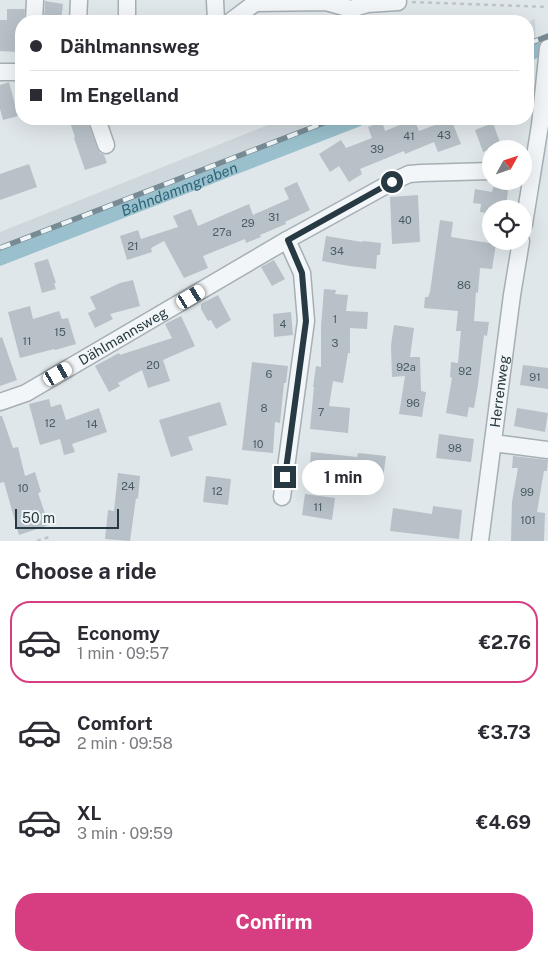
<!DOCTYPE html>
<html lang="en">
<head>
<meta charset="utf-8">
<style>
  :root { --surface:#fff; --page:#f7f7f7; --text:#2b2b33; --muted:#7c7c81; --line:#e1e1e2; --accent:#d63e81 }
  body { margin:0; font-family:"Public Sans",sans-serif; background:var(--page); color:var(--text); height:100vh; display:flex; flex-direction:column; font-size:19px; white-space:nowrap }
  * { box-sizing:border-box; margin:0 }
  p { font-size:16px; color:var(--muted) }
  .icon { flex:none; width:28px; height:28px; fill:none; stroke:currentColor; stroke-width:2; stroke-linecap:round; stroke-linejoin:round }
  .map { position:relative; height:541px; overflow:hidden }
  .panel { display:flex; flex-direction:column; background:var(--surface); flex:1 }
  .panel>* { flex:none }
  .hud { position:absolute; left:15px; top:15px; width:519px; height:110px; border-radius:20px; box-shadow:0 5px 20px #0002; display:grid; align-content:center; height:110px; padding:0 15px; background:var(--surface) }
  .needle { width:32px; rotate:50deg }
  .buttons { position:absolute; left:482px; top:140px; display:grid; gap:10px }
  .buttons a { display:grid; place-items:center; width:50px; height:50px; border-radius:50%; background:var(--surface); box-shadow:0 5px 20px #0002; font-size:25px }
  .scale { position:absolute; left:15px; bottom:12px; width:104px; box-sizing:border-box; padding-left:5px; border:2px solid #273942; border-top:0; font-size:14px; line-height:18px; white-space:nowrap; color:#273942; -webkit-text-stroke:4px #eff5f7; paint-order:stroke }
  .end { position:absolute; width:22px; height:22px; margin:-11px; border:6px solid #273942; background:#fff; box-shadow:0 0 0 2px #fff }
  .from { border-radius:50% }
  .bubble { position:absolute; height:35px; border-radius:18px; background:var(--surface); box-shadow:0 5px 20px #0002; font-size:16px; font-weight:700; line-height:35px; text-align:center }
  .car { position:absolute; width:15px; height:30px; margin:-15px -8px; border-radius:6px; box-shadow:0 0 4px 1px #0007; background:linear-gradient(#fff 24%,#345 0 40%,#fff 0 76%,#345 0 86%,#fff 0) }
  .hud b { display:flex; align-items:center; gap:18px; height:48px; font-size:19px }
  .hud b+b { border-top:1px solid var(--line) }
  .hud i { width:12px; height:12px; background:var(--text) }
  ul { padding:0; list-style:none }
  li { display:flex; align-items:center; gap:15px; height:82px; margin:0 10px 8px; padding:0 5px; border:2px solid transparent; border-radius:20px }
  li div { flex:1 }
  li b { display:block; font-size:19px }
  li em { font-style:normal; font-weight:700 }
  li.selected { border-color:var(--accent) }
  li>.icon { width:45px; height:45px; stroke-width:1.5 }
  h2 { padding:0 15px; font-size:22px; line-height:60px }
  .primary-button { display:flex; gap:10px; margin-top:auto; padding:10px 15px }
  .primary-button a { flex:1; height:58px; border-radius:20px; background:var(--accent); color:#fff; font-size:20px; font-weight:700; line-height:58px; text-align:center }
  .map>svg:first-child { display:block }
  .built { fill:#ced7dc }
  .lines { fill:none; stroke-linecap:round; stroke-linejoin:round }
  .canal { stroke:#99c0cc; stroke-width:15 }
  .building { fill:#b7c1c7 }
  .minor-casing { stroke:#a5afb4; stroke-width:19 }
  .path { stroke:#bec5c9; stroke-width:2.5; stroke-dasharray:4 4; stroke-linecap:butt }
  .minor { stroke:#f3f6f8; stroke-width:16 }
  .rail-casing { stroke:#788b94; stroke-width:5.5 }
  .rail { stroke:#eff5f7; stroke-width:4; stroke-dasharray:11; stroke-linecap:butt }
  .route { stroke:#273942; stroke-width:6 }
  .labels { text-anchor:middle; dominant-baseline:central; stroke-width:5; stroke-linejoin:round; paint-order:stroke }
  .number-label { font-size:11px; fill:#4b5b63 }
  .street-label { font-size:14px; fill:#273942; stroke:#eff5f7 }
  .water-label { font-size:15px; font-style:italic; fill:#2f6578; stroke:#eff5f7 }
</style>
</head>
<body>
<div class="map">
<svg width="548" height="541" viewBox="0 0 548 541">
  <rect width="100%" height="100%" fill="#e0e7ea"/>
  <g class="built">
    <polygon points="535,19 536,54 528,58 528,22"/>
    <polygon points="283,119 369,119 298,146 0,266 0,232"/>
  </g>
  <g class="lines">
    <g class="canal">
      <polyline points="528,54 537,50"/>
      <path id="s1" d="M0 258 358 119"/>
    </g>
  </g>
  <g class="building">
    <polygon points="45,1 63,4 61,21 44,21"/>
    <polygon points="7,9 25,9 24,21 21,21 21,30 20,30 19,52 0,51 0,20 7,20"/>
    <polygon points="9,82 18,116 3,120 0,109 0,85"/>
    <polygon points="69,119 87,119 97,148 100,153 104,155 107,163 85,170 74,138 75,137"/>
    <polygon points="414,119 419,131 451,119 461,144 438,152 434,142 405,154 404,151 360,169 362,174 349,182 339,166 330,172 319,154 341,140 346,148 372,138 368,127 382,121 385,131"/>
    <polygon points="493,123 501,145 483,152 475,130"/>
    <polygon points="29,164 37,187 0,200 0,174"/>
    <polygon points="297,182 310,210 285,222 286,224 260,235 261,237 246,243 245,239 203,256 208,268 184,278 164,241 151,248 152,252 127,260 120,236 138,230 141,239 178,227 173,216 191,209 198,226 249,204 253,215 289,199 284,188"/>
    <polygon points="493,187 508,189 506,209 491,209 491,214 480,212 481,204 473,203 475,189 492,192"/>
    <polygon points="418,195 420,242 392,244 390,197"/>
    <polygon points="440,220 453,222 451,237 496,244 492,269 480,268 478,293 476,292 474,321 489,322 487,336 484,335 478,385 474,408 469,407 467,417 446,413 452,378 450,377 451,362 458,363 461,331 456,331 458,311 424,308 425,297 428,297 430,292"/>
    <polygon points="326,236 362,242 363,241 381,243 380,255 377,255 376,269 349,266 322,261"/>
    <polygon points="48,259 56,283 54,283 56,289 42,293 34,263"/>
    <polygon points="274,260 285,279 272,286 261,267"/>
    <polygon points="133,280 140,306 110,314 113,319 95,328 88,313 96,309 90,297 120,283"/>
    <polygon points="324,289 336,290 335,294 348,295 346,311 368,312 367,329 350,328 350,353 348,353 343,383 333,381 329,406 350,408 348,433 310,429 314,387 313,387 316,366 321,367 321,326"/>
    <polygon points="218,295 231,320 216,329 211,320 208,321 201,309 201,304"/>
    <polygon points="30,306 33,319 59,311 62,319 68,318 76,344 55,350 54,349 20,358 8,312"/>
    <polygon points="291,312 293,335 274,337 273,314"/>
    <polygon points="181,316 195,346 163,360 170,381 148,388 142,370 118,383 120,386 109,392 95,366 119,353 120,355 172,338 165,324"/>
    <polygon points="394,325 414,328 410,357 420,357 421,391 426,392 422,417 399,414 405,376 392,377 391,345"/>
    <polygon points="2,337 17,380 0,386 0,338"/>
    <polygon points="252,362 288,366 286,383 284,383 280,423 275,422 273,453 242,450"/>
    <polygon points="523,365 548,368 548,389 520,385"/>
    <polygon points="49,399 51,407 61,404 66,420 99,408 107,432 72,444 75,452 64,455 60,439 40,445 29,404"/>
    <polygon points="220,402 227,425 188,437 193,450 171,457 159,420"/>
    <polygon points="517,408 548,413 545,432 514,426"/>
    <polygon points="0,416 2,416 13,448 18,447 25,476 35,472 41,492 38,493 49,525 19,535 4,482 0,483"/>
    <polygon points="439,434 474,439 471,462 436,458"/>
    <polygon points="311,452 357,457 358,453 386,456 383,479 336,472 336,477 309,474"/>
    <polygon points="513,456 548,460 547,471 544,471 537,512 545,513 544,541 511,541 512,502 518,468 512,468"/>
    <polygon points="118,473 140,476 138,499 136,498 130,541 105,539 108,510 114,511"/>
    <polygon points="206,476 231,479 228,505 203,502"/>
    <polygon points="305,494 335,498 332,520 302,515"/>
    <polygon points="433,506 462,510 459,539 390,531 393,508 432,514"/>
  </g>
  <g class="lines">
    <g class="minor-casing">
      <g id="minor">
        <polyline points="127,0 127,21"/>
        <polyline points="215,0 216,21"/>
        <polyline points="255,3 326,2 351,9 367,4 398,2"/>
        <polyline points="34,21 35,0"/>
        <polyline points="78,21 79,0"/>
        <polyline points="231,21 259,0"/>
        <polyline points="0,72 21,72"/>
        <polyline points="97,119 106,145"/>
        <polyline points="524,224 540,125 548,48"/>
        <path id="s2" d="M0 402 26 393 287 240 392 182 409 174 421 173 491 171"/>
        <polyline points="493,443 548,450"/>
        <polyline points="282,497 306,321 302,273 287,240"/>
        <path id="s3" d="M480 541 512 295 521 241"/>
      </g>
    </g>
    <g class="path">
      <polyline points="412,2 548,7"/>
      <polyline points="37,541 49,537"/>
    </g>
    <use href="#minor" class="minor"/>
    <g class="rail-casing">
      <g id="rail">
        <polyline points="528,44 548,36"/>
        <polyline points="0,248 334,119"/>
      </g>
    </g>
    <use href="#rail" class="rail"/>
  </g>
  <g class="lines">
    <polyline class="route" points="285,477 306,321 302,273 288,240 392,182"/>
  </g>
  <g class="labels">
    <g class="number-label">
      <text x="444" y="135">43</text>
      <text x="409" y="136">41</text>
      <text x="377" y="149">39</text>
      <text x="274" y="217">31</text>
      <text x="405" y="220">40</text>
      <text x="248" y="223">29</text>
      <text x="222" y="232">27a</text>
      <text x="133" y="246">21</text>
      <text x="337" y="251">34</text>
      <text x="464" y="285">86</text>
      <text x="335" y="319">1</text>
      <text x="283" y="324">4</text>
      <text x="60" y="332">15</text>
      <text x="27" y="341">11</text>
      <text x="335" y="343">3</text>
      <text x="153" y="365">20</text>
      <text x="406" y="367">92a</text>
      <text x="465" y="371">92</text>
      <text x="269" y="374">6</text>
      <text x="535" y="377">91</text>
      <text x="413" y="403">96</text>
      <text x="264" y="408">8</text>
      <text x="321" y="412">7</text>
      <text x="50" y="423">12</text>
      <text x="92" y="424">14</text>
      <text x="258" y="444">10</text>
      <text x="455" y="448">98</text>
      <text x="128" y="486">24</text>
      <text x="23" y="488">10</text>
      <text x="217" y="491">12</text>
      <text x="527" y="492">99</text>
      <text x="318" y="507">11</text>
      <text x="528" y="520">101</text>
    </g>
    <g class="street-label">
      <text stroke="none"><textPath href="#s2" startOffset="140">Dählmannsweg</textPath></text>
      <text stroke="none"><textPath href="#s3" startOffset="151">Herrenweg</textPath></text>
    </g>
    <g class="water-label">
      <text stroke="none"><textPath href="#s1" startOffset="192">Bahndammgraben</textPath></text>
    </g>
  </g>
</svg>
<div class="buttons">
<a><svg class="needle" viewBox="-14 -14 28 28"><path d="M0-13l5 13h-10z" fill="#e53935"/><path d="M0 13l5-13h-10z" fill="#7c7c81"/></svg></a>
<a><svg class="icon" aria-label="locate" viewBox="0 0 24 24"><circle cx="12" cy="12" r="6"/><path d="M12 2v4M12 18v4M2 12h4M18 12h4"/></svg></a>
</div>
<div class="scale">50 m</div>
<i class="end from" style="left:392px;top:182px"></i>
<i class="end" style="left:285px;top:477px"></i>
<div class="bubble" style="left:302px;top:460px;width:82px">1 min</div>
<i class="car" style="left:191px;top:297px;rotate:59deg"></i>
<i class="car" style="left:58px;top:374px;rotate:60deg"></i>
<div class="hud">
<b><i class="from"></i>Dählmannsweg</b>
<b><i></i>Im Engelland</b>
</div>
</div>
<section class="panel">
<h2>Choose a ride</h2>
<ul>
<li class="selected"><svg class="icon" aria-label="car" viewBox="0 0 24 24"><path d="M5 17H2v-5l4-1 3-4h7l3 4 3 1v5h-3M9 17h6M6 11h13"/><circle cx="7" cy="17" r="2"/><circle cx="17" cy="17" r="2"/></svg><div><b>Economy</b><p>1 min · 09:57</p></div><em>€2.76</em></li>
<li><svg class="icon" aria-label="car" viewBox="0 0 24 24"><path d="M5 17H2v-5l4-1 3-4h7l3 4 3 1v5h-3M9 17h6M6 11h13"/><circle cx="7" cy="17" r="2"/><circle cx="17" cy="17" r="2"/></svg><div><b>Comfort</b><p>2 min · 09:58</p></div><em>€3.73</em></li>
<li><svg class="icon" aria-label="car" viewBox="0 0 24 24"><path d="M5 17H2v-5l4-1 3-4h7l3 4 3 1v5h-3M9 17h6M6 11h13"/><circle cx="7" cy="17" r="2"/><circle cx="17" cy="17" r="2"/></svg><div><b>XL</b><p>3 min · 09:59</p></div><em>€4.69</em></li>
</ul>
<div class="primary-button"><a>Confirm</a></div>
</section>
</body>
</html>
